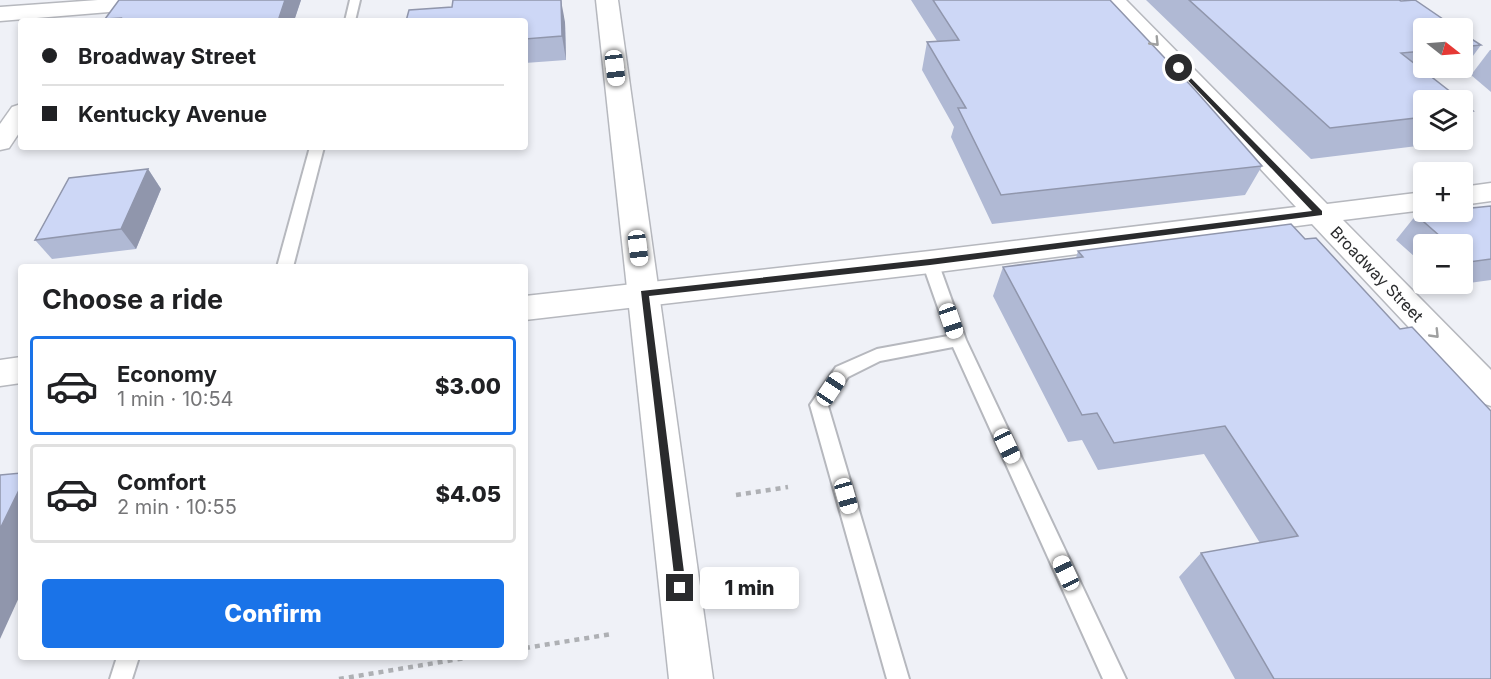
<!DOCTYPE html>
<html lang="en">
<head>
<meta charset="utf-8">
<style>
  :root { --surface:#fff; --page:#f6f6f6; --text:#202124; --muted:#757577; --line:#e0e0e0; --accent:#1a73e8 }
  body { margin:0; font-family:Inter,sans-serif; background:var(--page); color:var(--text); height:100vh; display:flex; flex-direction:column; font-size:22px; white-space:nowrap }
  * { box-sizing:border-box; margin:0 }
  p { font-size:20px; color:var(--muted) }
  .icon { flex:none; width:33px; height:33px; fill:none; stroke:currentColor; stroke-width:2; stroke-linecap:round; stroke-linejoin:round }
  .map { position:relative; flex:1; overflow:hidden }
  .details { position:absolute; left:18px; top:264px; width:510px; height:396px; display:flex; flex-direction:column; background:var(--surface); border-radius:6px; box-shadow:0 3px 9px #0003 }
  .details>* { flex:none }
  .guide { position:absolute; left:18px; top:18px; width:510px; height:132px; border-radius:6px; box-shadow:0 3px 9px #0003; display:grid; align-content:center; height:132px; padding:0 24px; background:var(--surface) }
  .needle { width:39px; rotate:107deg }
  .fabs { position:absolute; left:1413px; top:18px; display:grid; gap:12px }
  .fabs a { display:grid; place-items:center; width:60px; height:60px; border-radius:6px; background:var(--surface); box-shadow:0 3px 9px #0003; font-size:30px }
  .end { position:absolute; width:27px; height:27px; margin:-14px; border:8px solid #2a2b2d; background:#fff; box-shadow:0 0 0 3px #fff }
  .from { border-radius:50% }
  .bubble { position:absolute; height:42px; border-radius:6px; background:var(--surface); box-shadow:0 3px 9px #0003; font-size:20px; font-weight:800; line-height:42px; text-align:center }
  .car { position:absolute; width:18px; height:36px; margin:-18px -9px; border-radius:8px; box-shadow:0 0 4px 2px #0007; background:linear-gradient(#fff 24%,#345 0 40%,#fff 0 76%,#345 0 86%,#fff 0) }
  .guide b { display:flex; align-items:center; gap:21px; height:57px; font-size:22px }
  .guide b+b { border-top:2px solid var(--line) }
  .guide i { width:15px; height:15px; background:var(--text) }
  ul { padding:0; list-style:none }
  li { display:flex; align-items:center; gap:18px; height:99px; margin:0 12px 9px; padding:0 12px; border:3px solid var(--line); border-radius:6px }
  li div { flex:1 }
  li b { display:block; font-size:22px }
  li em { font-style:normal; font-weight:800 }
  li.on { border-color:var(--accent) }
  li>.icon { width:54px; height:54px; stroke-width:1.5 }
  h2 { padding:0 24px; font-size:27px; line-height:72px }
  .primary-button { display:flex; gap:12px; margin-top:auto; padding:12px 24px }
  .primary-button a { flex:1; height:69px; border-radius:6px; background:var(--accent); color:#fff; font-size:24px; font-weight:800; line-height:69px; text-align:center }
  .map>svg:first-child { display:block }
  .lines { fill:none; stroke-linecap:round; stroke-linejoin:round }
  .service-casing { stroke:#b6b8be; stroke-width:4 }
  .minor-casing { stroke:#b6b8be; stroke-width:3 }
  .primary-casing { stroke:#b6b8be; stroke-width:3 }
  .path { stroke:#aeb0b4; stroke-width:4.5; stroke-dasharray:5 5; stroke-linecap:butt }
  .service { fill:#fff; fill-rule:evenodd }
  .minor { fill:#fff; fill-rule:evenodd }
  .primary { fill:#fff; fill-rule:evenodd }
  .wall { fill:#b0b9d4 }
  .shaded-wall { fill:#9096ac }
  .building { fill:#cdd7f6; stroke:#9096ac; stroke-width:1.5 }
  .oneway { stroke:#9fa0a0 }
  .route { fill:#2a2b2d }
  .labels { text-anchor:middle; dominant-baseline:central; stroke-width:4.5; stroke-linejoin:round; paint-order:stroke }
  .street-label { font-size:16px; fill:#2a2b2d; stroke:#fff }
</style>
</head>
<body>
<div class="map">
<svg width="1491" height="679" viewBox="0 0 1491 679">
  <rect width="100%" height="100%" fill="#eff1f7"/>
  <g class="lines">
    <g class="service-casing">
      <g id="service">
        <polygon points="350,0 360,0 355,21 345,21"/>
        <polygon points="310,147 324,147 293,267 277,267"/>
        <polygon points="930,257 938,262 966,340 1126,679 1103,679 953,347 880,361 848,377 828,406 909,679 887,679 810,405 836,367 877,349 948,336 922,262"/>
        <polygon points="117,657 139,657 132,679 110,679"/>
      </g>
    </g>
    <g class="minor-casing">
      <g id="minor">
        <polygon points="98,0 193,0 189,4 182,6 0,21 0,7"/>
        <polygon points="1103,0 1126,0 1327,204 1424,192 1424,210 1343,220 1491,370 1491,406 1479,402 1312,224 930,273 525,320 525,296 930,251 1296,207"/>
        <polygon points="21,104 21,130 9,148 0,150 0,124 12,107"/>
        <polygon points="1491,183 1491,201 1462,205 1462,187"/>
        <polygon points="21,357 21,383 0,386 0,360"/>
      </g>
    </g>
    <g class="primary-casing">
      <polygon id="primary" points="596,0 618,0 713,679 669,679"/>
    </g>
    <g class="path">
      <polyline points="736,495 788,487"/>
      <polyline points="525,648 612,634"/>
      <polyline points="339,679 471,657"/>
    </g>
    <use href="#service" class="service"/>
    <use href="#minor" class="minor"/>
    <use href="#primary" class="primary"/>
  </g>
  <g class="wall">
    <polygon points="301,0 294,21 106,21 105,19"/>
    <polygon points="911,0 1110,0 1262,166 1245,195 992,224 951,137 954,127 922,70 927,42 937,41"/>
    <polygon points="1146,0 1399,0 1424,28 1424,68 1462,68 1462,33 1481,45 1459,75 1432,78 1424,100 1424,140 1451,140 1450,142 1311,159"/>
    <polygon points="525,21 565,22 566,60 525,63"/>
    <polygon points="1490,50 1491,50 1491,92 1471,75"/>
    <polygon points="1462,102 1473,111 1462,125"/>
    <polygon points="148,169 161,189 136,249 52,259 35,240"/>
    <polygon points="1491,206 1491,280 1447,286 1443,284 1462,284 1462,244 1424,244 1424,265 1396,240 1416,215"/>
    <polygon points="1078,251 1491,679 1235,679 1179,577 1201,553 1260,543 1204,454 1098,470 1082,440 1068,442 993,296 1003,267 1076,258"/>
  </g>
  <g class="shaded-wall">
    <polygon points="285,0 301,0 294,21 278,21"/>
    <polygon points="561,0 565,22 566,60 562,36"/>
    <polygon points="148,169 161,189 136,249 121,229"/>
    <polygon points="21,486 21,593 0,639 0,529"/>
  </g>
  <g class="building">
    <polygon points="119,0 285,0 278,21 119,21 121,18 105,19"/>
    <polygon points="453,0 561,0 562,36 525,39 525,21 406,21 409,10 452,7"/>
    <polygon points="933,0 1110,0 1195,90 1262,166 1001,195 958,108 966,108 927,42 959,40"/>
    <polygon points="1189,0 1399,0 1401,1 1415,0 1456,28 1424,28 1424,51 1401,53 1461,100 1424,100 1424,117 1330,128"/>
    <polygon points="1462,33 1481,45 1462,47"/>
    <polygon points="1462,102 1473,111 1462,112"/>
    <polygon points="148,169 121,229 35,240 69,178"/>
    <polygon points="1491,206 1491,259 1469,262 1462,256 1462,244 1449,244 1416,215 1444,212 1462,212 1462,209"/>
    <polygon points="1291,224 1305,239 1316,238 1400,329 1412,327 1491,411 1491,679 1274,679 1201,553 1298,536 1225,426 1114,443 1097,413 1082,415 1003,267 1083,257 1078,251"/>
    <polygon points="21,473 21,486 0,529 0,475"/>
  </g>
  <defs><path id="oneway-chevron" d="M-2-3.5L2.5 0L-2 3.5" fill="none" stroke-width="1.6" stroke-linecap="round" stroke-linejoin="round" transform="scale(1.5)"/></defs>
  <g class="oneway">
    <use href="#oneway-chevron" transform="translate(1155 42) rotate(46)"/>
    <use href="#oneway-chevron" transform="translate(1435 334) rotate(46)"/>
  </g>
  <polygon class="route" points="1179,66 1322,211 1322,215 930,265 649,296 686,588 684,592 676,592 641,291 930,259 1312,211 1177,69"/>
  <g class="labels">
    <g class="street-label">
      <text transform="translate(1377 274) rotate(46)">Broadway Street</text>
    </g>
  </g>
</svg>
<div class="fabs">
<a><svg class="needle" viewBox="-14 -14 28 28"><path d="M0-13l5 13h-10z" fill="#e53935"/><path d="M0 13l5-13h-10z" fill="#757577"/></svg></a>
<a><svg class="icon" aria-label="layers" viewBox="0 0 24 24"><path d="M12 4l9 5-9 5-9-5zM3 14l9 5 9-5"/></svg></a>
<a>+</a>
<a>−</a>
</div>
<i class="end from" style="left:1179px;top:68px"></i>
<i class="end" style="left:680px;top:588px"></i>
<div class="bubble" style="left:700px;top:567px;width:99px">1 min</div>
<i class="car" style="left:615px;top:68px;rotate:173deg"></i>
<i class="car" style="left:638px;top:248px;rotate:173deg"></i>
<i class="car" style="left:951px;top:321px;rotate:161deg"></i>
<i class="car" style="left:831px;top:389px;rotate:34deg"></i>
<i class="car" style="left:1007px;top:446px;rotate:155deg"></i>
<i class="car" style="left:846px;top:496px;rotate:164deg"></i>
<i class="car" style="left:1066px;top:573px;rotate:335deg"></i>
<div class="guide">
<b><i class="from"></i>Broadway Street</b>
<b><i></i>Kentucky Avenue</b>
</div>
<section class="details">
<h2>Choose a ride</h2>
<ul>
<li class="on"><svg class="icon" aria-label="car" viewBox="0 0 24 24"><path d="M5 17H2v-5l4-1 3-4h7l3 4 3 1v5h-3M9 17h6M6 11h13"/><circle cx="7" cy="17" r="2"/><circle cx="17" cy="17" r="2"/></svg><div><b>Economy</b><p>1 min · 10:54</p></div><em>$3.00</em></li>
<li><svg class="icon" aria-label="car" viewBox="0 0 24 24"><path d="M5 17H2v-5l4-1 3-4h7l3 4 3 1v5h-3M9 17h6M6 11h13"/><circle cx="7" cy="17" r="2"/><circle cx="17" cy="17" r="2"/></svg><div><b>Comfort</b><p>2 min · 10:55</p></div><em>$4.05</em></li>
</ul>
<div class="primary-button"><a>Confirm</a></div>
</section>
</div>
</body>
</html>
